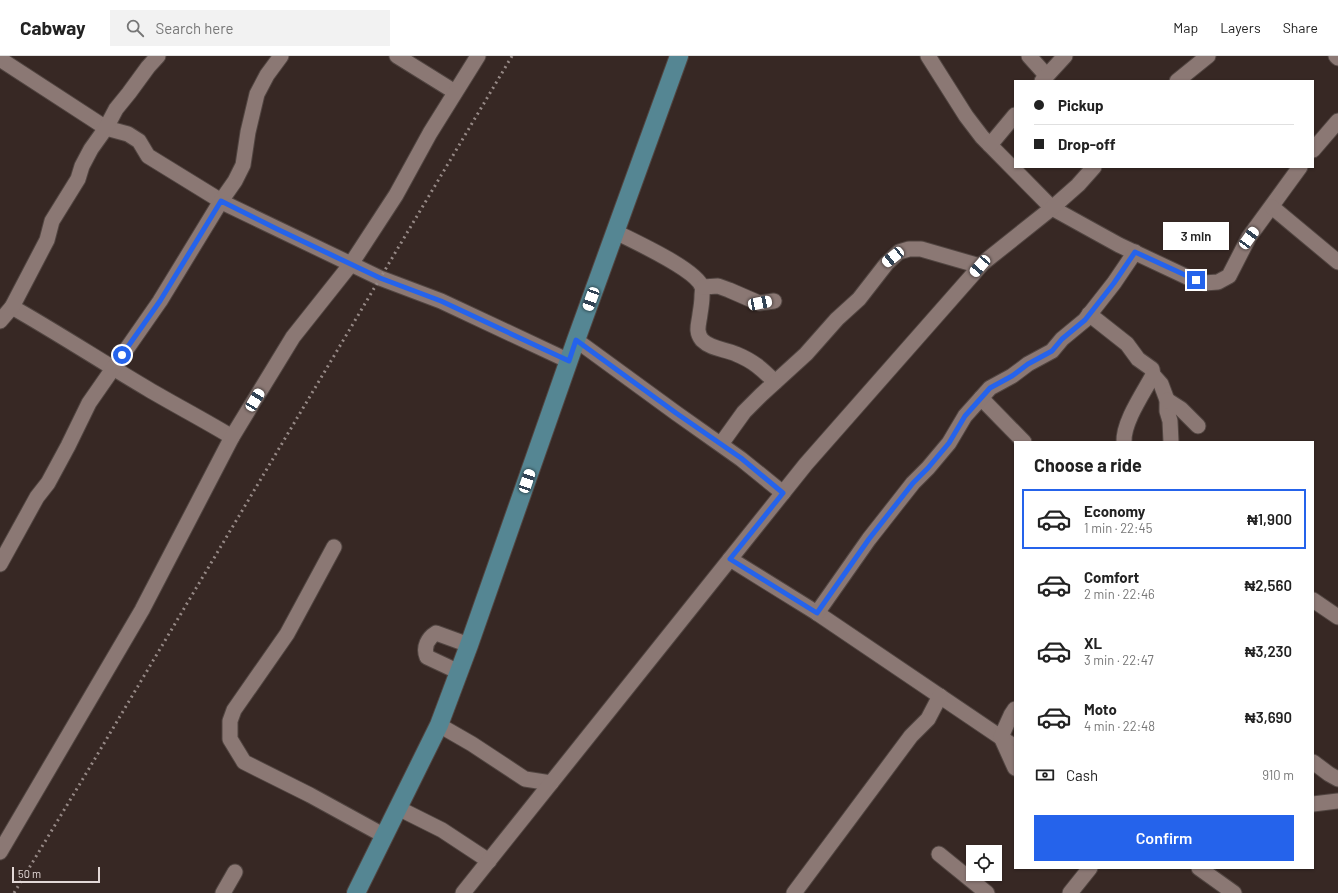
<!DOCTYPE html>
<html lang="en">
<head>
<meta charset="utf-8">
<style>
  :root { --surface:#fff; --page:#f2f2f2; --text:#222; --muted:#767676; --line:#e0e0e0; --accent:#2563eb }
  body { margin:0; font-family:Barlow,sans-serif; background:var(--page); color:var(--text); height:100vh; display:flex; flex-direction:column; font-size:15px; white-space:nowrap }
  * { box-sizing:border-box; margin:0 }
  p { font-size:13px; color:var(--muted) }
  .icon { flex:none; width:22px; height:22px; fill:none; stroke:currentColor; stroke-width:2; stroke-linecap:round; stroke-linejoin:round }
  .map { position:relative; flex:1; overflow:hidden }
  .details { position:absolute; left:1014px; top:385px; width:300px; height:428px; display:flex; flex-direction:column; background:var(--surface); border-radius:0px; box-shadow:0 1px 3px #0004 }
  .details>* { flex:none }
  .banner { position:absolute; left:1014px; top:24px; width:300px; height:88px; border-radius:0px; box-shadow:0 1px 3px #0004; display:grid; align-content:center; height:88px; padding:0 20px; background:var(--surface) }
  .controls { position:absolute; left:966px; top:789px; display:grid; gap:8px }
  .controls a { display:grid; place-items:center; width:36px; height:36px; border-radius:0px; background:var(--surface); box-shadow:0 1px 3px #0004; font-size:20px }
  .scale { position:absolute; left:12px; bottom:10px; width:88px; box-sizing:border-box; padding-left:4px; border:2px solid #e3d8d6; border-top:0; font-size:11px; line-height:14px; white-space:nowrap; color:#e3d8d6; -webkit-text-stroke:3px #372824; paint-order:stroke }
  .end { position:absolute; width:18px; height:18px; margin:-9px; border:5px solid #2563eb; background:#fff; box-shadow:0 0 0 2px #fff }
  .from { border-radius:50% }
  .bubble { position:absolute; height:28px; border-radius:0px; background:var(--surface); box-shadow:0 1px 3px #0004; font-size:13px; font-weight:600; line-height:28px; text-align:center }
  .car { position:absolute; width:12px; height:24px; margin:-12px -6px; border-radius:5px; box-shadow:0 0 3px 1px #0007; background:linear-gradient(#fff 24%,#345 0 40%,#fff 0 76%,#345 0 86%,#fff 0) }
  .banner b { display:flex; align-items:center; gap:14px; height:38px; font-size:15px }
  .banner b+b { border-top:1px solid var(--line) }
  .banner i { width:10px; height:10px; background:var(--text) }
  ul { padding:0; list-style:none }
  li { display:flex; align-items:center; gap:12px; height:60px; margin:0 8px 6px; padding:0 12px; border:2px solid transparent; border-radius:0px }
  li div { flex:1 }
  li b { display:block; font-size:15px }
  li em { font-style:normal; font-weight:600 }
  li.selected { border-color:var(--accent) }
  li>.icon { width:36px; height:36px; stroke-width:1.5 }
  h2 { padding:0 20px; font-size:18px; line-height:48px }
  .pay { display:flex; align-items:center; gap:10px; height:44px; padding:0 20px; font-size:15px }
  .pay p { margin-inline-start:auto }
  .primary-button { display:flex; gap:8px; margin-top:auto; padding:8px 20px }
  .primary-button a { flex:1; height:46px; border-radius:0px; background:var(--accent); color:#fff; font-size:16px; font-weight:600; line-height:46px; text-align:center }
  header { display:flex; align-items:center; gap:24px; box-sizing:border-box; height:56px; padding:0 20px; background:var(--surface); border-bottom:1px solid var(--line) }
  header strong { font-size:19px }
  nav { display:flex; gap:22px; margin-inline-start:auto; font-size:14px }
  .search { width:280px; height:36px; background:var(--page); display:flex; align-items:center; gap:10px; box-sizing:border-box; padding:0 14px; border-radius:0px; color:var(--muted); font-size:15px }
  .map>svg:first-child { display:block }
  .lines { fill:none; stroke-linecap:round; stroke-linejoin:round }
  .minor-casing { stroke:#514541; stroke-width:17 }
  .major-casing { stroke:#514541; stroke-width:20 }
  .minor { stroke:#8b7874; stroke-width:15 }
  .major { stroke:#558693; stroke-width:18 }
  .rail { stroke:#968986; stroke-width:3; stroke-dasharray:2 4; stroke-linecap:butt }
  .route { stroke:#2563eb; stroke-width:5 }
</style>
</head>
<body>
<header>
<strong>Cabway</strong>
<div class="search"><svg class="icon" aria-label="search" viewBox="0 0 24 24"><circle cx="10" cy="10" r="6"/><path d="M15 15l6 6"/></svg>Search here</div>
<nav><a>Map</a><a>Layers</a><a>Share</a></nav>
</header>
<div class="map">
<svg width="1338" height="837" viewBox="0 0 1338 837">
  <rect width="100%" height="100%" fill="#372824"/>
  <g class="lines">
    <g class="minor-casing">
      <g id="minor">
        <polyline points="397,0 455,36"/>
        <polyline points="928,0 966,60 982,81 1052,152 1119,189 1187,221 1204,227 1218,226 1229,220 1249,181 1300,111"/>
        <polyline points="1029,0 1046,19"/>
        <polyline points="1336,0 1338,2"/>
        <polyline points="0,3 106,72 128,78 139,85 148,100 226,148 380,222 441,245 569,305"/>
        <polyline points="1042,25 1065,0"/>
        <polyline points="1177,25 1208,0"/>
        <polyline points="990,89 1015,59"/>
        <polyline points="1313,94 1338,65"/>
        <polyline points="1272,151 1338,206"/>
        <path d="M616 176C633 185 696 213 702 231 703 233 702 237 702 240 702 246 701 252 700 258 699 268 695 275 702 284 711 293 725 293 736 298 753 305 761 312 775 326"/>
        <polyline points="703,231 718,230 729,234 759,247 774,245"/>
        <path d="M12 251C58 277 102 306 148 333 175 349 204 364 232 381"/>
        <path d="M1089 258 1127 288 1138 303 1152 313 1153 319C1144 336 1123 366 1124 386"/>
        <polyline points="0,265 12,251 47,184 52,165 78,123 82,110 91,93 106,72 116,53 129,37 148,11 158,0"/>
        <polyline points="576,284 676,357 741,403 783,437"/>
        <polyline points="1153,319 1161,328 1167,344 1167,355 1170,365 1171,386"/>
        <polyline points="981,342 1024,386"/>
        <polyline points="1167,344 1181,353 1198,370"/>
        <polyline points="721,388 744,356 761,339 806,298 837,263 859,243 887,207 899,196 909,193 921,193 980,210"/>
        <polyline points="334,491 287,578 234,654 230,665 230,683 244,706 310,739 383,779"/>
        <polyline points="730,503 817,557 1015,691"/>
        <polyline points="0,508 37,441 48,427 68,390 89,347 160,245 221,145 235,125 243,109 248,76 257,38 267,19 281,0"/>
        <polyline points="1313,544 1338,561"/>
        <polyline points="817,557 869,483 913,427 928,412 949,387 965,360 990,332 1012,320 1028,308 1052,295 1062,283 1085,264 1114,227 1135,196"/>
        <path d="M459 616 427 601C423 591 428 582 436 577L469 589"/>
        <polyline points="1015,653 1011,659 1001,681 1015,712"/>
        <polyline points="439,669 472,688 525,723 551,727"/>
        <polyline points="1313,706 1329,718 1338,723"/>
        <polyline points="1313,748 1338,745"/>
        <polyline points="398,752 442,774 489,805"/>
        <polyline points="0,796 142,554 232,381 293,281 351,208 396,139 430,77 478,0"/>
        <polyline points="939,798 987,837"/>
        <polyline points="1199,812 1234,837"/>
        <polyline points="223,837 235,816"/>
        <polyline points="463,837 806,408 983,207 1052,152 1078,129 1094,111"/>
        <polyline points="794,837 911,680 928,663 940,640"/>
        <polyline points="1070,837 1090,812"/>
      </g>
    </g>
    <g class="major-casing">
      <polyline id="major" points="356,837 439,669 469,589 576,284 679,0"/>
    </g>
    <use href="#minor" class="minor"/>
    <use href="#major" class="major"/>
    <polyline class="rail" points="14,837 87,716 512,0"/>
  </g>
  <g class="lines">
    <polyline class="route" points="122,299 160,245 221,145 277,173 380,222 441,245 569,305 576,284 676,357 741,402 783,437 730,503 817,557 869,483 913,427 928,412 949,387 965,360 990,332 1012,320 1028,308 1052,295 1062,283 1085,264 1114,227 1135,196 1196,224"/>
  </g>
</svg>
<div class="controls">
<a><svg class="icon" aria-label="locate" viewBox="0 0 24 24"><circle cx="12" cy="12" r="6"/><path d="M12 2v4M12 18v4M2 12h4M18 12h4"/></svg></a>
</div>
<div class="scale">50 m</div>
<i class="end from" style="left:122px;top:299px"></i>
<i class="end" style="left:1196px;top:224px"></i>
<div class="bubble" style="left:1163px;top:166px;width:66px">3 min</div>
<i class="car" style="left:1249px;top:182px;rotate:36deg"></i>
<i class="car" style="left:893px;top:201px;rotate:231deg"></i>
<i class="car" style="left:980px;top:210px;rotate:221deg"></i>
<i class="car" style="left:591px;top:243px;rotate:200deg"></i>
<i class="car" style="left:760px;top:247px;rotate:79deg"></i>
<i class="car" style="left:255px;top:344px;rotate:31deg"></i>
<i class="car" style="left:527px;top:425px;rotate:19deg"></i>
<div class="banner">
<b><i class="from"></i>Pickup</b>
<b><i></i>Drop-off</b>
</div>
<section class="details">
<h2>Choose a ride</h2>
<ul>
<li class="selected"><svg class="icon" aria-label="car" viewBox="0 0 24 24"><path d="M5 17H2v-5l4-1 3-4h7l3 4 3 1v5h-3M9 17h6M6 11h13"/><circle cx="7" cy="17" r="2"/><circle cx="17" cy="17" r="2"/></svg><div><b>Economy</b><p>1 min · 22:45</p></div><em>₦1,900</em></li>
<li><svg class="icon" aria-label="car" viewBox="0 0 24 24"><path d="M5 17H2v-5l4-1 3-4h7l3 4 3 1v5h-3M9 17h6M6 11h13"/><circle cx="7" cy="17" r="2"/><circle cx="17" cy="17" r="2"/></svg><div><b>Comfort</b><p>2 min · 22:46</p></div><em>₦2,560</em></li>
<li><svg class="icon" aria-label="car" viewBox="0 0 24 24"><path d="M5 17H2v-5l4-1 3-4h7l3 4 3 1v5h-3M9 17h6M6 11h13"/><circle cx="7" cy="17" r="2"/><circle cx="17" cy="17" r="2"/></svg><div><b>XL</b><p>3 min · 22:47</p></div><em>₦3,230</em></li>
<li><svg class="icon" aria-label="car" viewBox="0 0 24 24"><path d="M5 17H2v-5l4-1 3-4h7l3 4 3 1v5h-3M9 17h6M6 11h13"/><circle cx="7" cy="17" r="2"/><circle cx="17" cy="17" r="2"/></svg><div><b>Moto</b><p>4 min · 22:48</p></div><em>₦3,690</em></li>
</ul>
<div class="pay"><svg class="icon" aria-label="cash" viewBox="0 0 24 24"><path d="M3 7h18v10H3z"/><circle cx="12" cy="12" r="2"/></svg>Cash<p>910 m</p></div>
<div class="primary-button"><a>Confirm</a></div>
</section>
</div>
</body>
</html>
